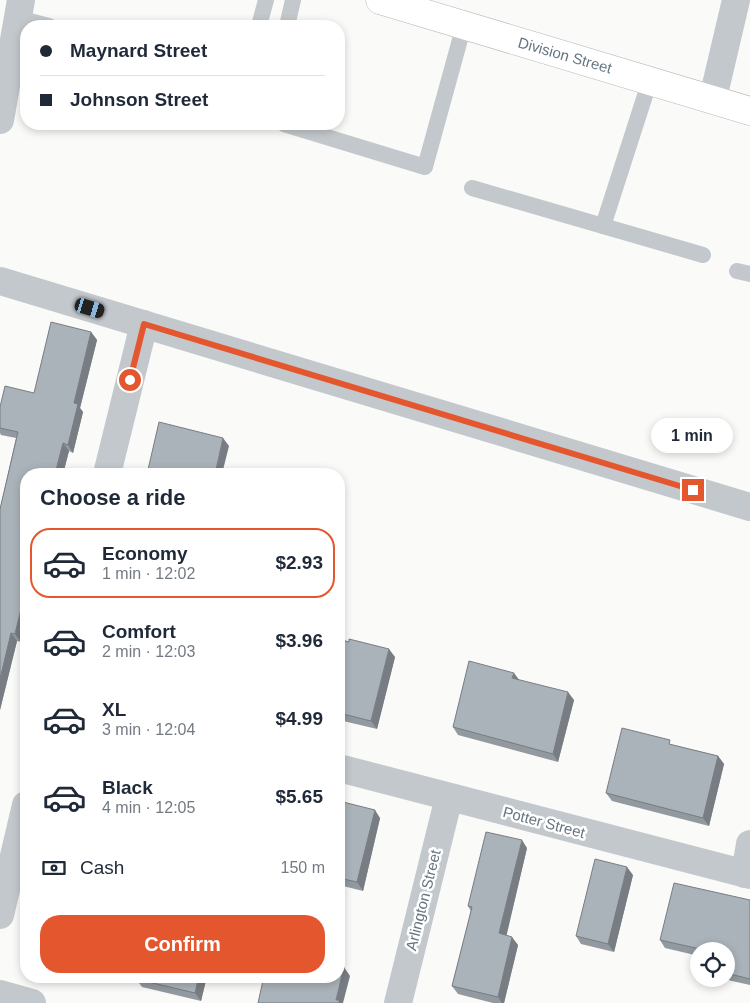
<!DOCTYPE html>
<html lang="en">
<head>
<meta charset="utf-8">
<style>
  :root { --surface:#fff; --page:#f6f6f7; --text:#1f2937; --muted:#747a83; --line:#e0e1e3; --accent:#e4572e }
  body { margin:0; font-family:Arial,sans-serif; background:var(--page); color:var(--text); height:100vh; display:flex; flex-direction:column; font-size:19px; white-space:nowrap }
  * { box-sizing:border-box; margin:0 }
  p { font-size:16px; color:var(--muted) }
  .icon { flex:none; width:28px; height:28px; fill:none; stroke:currentColor; stroke-width:2; stroke-linecap:round; stroke-linejoin:round }
  .map { position:relative; flex:1; overflow:hidden }
  .drawer { position:absolute; left:20px; top:468px; width:325px; height:515px; display:flex; flex-direction:column; background:var(--surface); border-radius:20px; box-shadow:0 2px 8px #0003 }
  .drawer>* { flex:none }
  .banner { position:absolute; left:20px; top:20px; width:325px; height:110px; border-radius:20px; box-shadow:0 2px 8px #0003; display:grid; align-content:center; height:110px; padding:0 20px; background:var(--surface) }
  .controls { position:absolute; left:690px; top:942px; display:grid; gap:10px }
  .controls a { display:grid; place-items:center; width:45px; height:45px; border-radius:50%; background:var(--surface); box-shadow:0 2px 8px #0003; font-size:25px }
  .end { position:absolute; width:22px; height:22px; margin:-11px; border:6px solid #e4572e; background:#fff; box-shadow:0 0 0 2px #fff }
  .from { border-radius:50% }
  .bubble { position:absolute; height:35px; border-radius:18px; background:var(--surface); box-shadow:0 2px 8px #0003; font-size:16px; font-weight:600; line-height:35px; text-align:center }
  .car { position:absolute; width:15px; height:30px; margin:-15px -8px; border-radius:6px; box-shadow:0 0 4px 1px #0007; background:linear-gradient(#222 24%,#8ab4d8 0 40%,#222 0 76%,#8ab4d8 0 86%,#222 0) }
  .banner b { display:flex; align-items:center; gap:18px; height:48px; font-size:19px }
  .banner b+b { border-top:1px solid var(--line) }
  .banner i { width:12px; height:12px; background:var(--text) }
  ul { padding:0; list-style:none }
  li { display:flex; align-items:center; gap:15px; height:70px; margin:0 10px 8px; padding:0 10px; border:2px solid transparent; border-radius:20px }
  li div { flex:1 }
  li b { display:block; font-size:19px }
  li em { font-style:normal; font-weight:600 }
  li.on { border-color:var(--accent) }
  li>.icon { width:45px; height:45px; stroke-width:1.5 }
  h2 { padding:0 20px; font-size:22px; line-height:60px }
  .pay { display:flex; align-items:center; gap:12px; height:55px; padding:0 20px; font-size:19px }
  .pay p { margin-inline-start:auto }
  .action { display:flex; gap:10px; margin-top:auto; padding:10px 20px }
  .action a { flex:1; height:58px; border-radius:20px; background:var(--accent); color:#fff; font-size:20px; font-weight:600; line-height:58px; text-align:center }
  .map>svg:first-child { display:block }
  .lines { fill:none; stroke-linecap:round; stroke-linejoin:round }
  .secondary-casing { stroke:#b3babf; stroke-width:29 }
  .lane { stroke:#c3c8cc; stroke-width:16 }
  .street { stroke:#c3c8cc; stroke-width:28 }
  .secondary { stroke:#fff; stroke-width:28 }
  .wall { fill:#929a9f }
  .shaded-wall { fill:#777d82 }
  .building { fill:#aab3b9; stroke:#777d82 }
  .route { stroke:#e4572e; stroke-width:6 }
  .labels { text-anchor:middle; dominant-baseline:central; stroke-width:5; stroke-linejoin:round; paint-order:stroke }
  .street-label { font-size:15px; fill:#657683; stroke:#fff }
</style>
</head>
<body>
<div class="map">
<svg width="750" height="1003" viewBox="0 0 750 1003">
  <rect width="100%" height="100%" fill="#fafaf8"/>
  <g class="lines">
    <g class="secondary-casing">
      <polyline id="secondary" points="380,0 750,111"/>
    </g>
    <g class="lane">
      <polyline points="18,18 49,26"/>
      <polyline points="259,26 266,0"/>
      <polyline points="287,26 293,0"/>
      <polyline points="284,124 425,167 464,25"/>
      <polyline points="472,188 703,255"/>
      <polyline points="603,226 650,80"/>
      <polyline points="737,271 750,274"/>
    </g>
    <g class="street">
      <polyline points="713,98 736,0"/>
      <polyline points="0,120 21,0"/>
      <polyline points="0,281 750,507"/>
      <polyline points="107,474 144,324"/>
      <polyline points="339,768 750,875"/>
      <polyline points="745,874 750,844"/>
      <polyline points="0,915 26,805"/>
      <polyline points="0,994 32,1003"/>
      <polyline points="398,1003 449,797"/>
    </g>
    <use href="#secondary" class="secondary"/>
  </g>
  <g class="wall">
    <polygon points="91,332 97,340 80,408 83,412 73,453 69,451 63,474 26,474 26,620 21,642 17,641 0,710 0,509 16,438 1,435 0,433 0,407 34,393"/>
    <polygon points="339,639 395,657 377,729 339,720"/>
    <polygon points="519,680 574,700 558,762 458,735 453,727"/>
    <polygon points="673,745 718,756 724,764 709,826 612,801 606,793"/>
    <polygon points="339,801 380,818 363,891 339,885"/>
    <polygon points="527,848 506,935 518,945 504,1003 493,1003 458,994 452,986 471,911 468,906"/>
    <polygon points="633,875 614,952 581,944 576,936"/>
    <polygon points="750,900 750,985 723,979 726,979 726,951 699,951 699,956 665,948 660,940"/>
    <polygon points="137,976 207,976 201,1001 142,987 136,979"/>
  </g>
  <g class="shaded-wall">
    <polygon points="91,332 97,340 80,408 83,412 73,453 68,445 74,403"/>
    <polygon points="223,438 229,446 222,474 215,474"/>
    <polygon points="63,443 69,451 63,474 55,474"/>
    <polygon points="26,589 26,620 21,642 15,634"/>
    <polygon points="11,633 17,641 0,710 0,679"/>
    <polygon points="389,649 395,657 377,729 371,721"/>
    <polygon points="514,673 520,681 512,678"/>
    <polygon points="568,692 574,700 558,762 553,754"/>
    <polygon points="718,756 724,764 709,826 703,818"/>
    <polygon points="375,810 380,818 363,891 357,882"/>
    <polygon points="522,840 527,848 505,942 499,933"/>
    <polygon points="627,867 633,875 614,952 608,944"/>
    <polygon points="512,937 518,945 504,1003 502,1003 498,997"/>
    <polygon points="344,967 350,976 343,1003 339,1003 336,1000"/>
    <polygon points="199,976 207,976 201,1001 195,993"/>
  </g>
  <g class="building">
    <polygon points="51,322 91,332 74,403 78,404 68,445 63,443 55,474 26,474 26,589 15,634 11,633 0,679 0,509 18,432 0,428 0,407 5,386 34,393"/>
    <polygon points="159,422 223,438 215,474 209,474 203,472 203,474 147,474"/>
    <polygon points="137,471 146,474 136,474"/>
    <polygon points="339,639 349,642 349,639 389,649 371,721 339,713"/>
    <polygon points="469,661 514,673 512,678 568,692 553,754 453,727"/>
    <polygon points="622,728 670,740 669,744 718,756 703,818 606,793"/>
    <polygon points="339,801 375,810 357,882 339,878"/>
    <polygon points="486,832 522,840 499,933 512,937 498,997 452,986 472,907 468,906"/>
    <polygon points="595,859 627,867 608,944 576,936"/>
    <polygon points="674,883 750,900 750,979 726,973 726,951 709,951 660,940"/>
    <polygon points="339,966 344,967 336,1000 339,1000 339,1003 258,1003 264,976 339,976"/>
    <polygon points="137,976 199,976 195,993 136,979"/>
  </g>
  <g class="lines">
    <polyline class="route" points="130,380 144,324 693,490"/>
  </g>
  <g class="labels">
    <g class="street-label">
      <text transform="translate(565 55) rotate(16)">Division Street</text>
      <text transform="translate(544 822) rotate(15)">Potter Street</text>
      <text transform="translate(423 900) rotate(-76)">Arlington Street</text>
    </g>
  </g>
</svg>
<div class="controls">
<a><svg class="icon" aria-label="locate" viewBox="0 0 24 24"><circle cx="12" cy="12" r="6"/><path d="M12 2v4M12 18v4M2 12h4M18 12h4"/></svg></a>
</div>
<i class="end from" style="left:130px;top:380px"></i>
<i class="end" style="left:693px;top:490px"></i>
<div class="bubble" style="left:651px;top:418px;width:82px">1 min</div>
<i class="car" style="left:90px;top:308px;rotate:107deg"></i>
<div class="banner">
<b><i class="from"></i>Maynard Street</b>
<b><i></i>Johnson Street</b>
</div>
<section class="drawer">
<h2>Choose a ride</h2>
<ul>
<li class="on"><svg class="icon" aria-label="car" viewBox="0 0 24 24"><path d="M5 17H2v-5l4-1 3-4h7l3 4 3 1v5h-3M9 17h6M6 11h13"/><circle cx="7" cy="17" r="2"/><circle cx="17" cy="17" r="2"/></svg><div><b>Economy</b><p>1 min · 12:02</p></div><em>$2.93</em></li>
<li><svg class="icon" aria-label="car" viewBox="0 0 24 24"><path d="M5 17H2v-5l4-1 3-4h7l3 4 3 1v5h-3M9 17h6M6 11h13"/><circle cx="7" cy="17" r="2"/><circle cx="17" cy="17" r="2"/></svg><div><b>Comfort</b><p>2 min · 12:03</p></div><em>$3.96</em></li>
<li><svg class="icon" aria-label="car" viewBox="0 0 24 24"><path d="M5 17H2v-5l4-1 3-4h7l3 4 3 1v5h-3M9 17h6M6 11h13"/><circle cx="7" cy="17" r="2"/><circle cx="17" cy="17" r="2"/></svg><div><b>XL</b><p>3 min · 12:04</p></div><em>$4.99</em></li>
<li><svg class="icon" aria-label="car" viewBox="0 0 24 24"><path d="M5 17H2v-5l4-1 3-4h7l3 4 3 1v5h-3M9 17h6M6 11h13"/><circle cx="7" cy="17" r="2"/><circle cx="17" cy="17" r="2"/></svg><div><b>Black</b><p>4 min · 12:05</p></div><em>$5.65</em></li>
</ul>
<div class="pay"><svg class="icon" aria-label="cash" viewBox="0 0 24 24"><path d="M3 7h18v10H3z"/><circle cx="12" cy="12" r="2"/></svg>Cash<p>150 m</p></div>
<div class="action"><a>Confirm</a></div>
</section>
</div>
</body>
</html>
